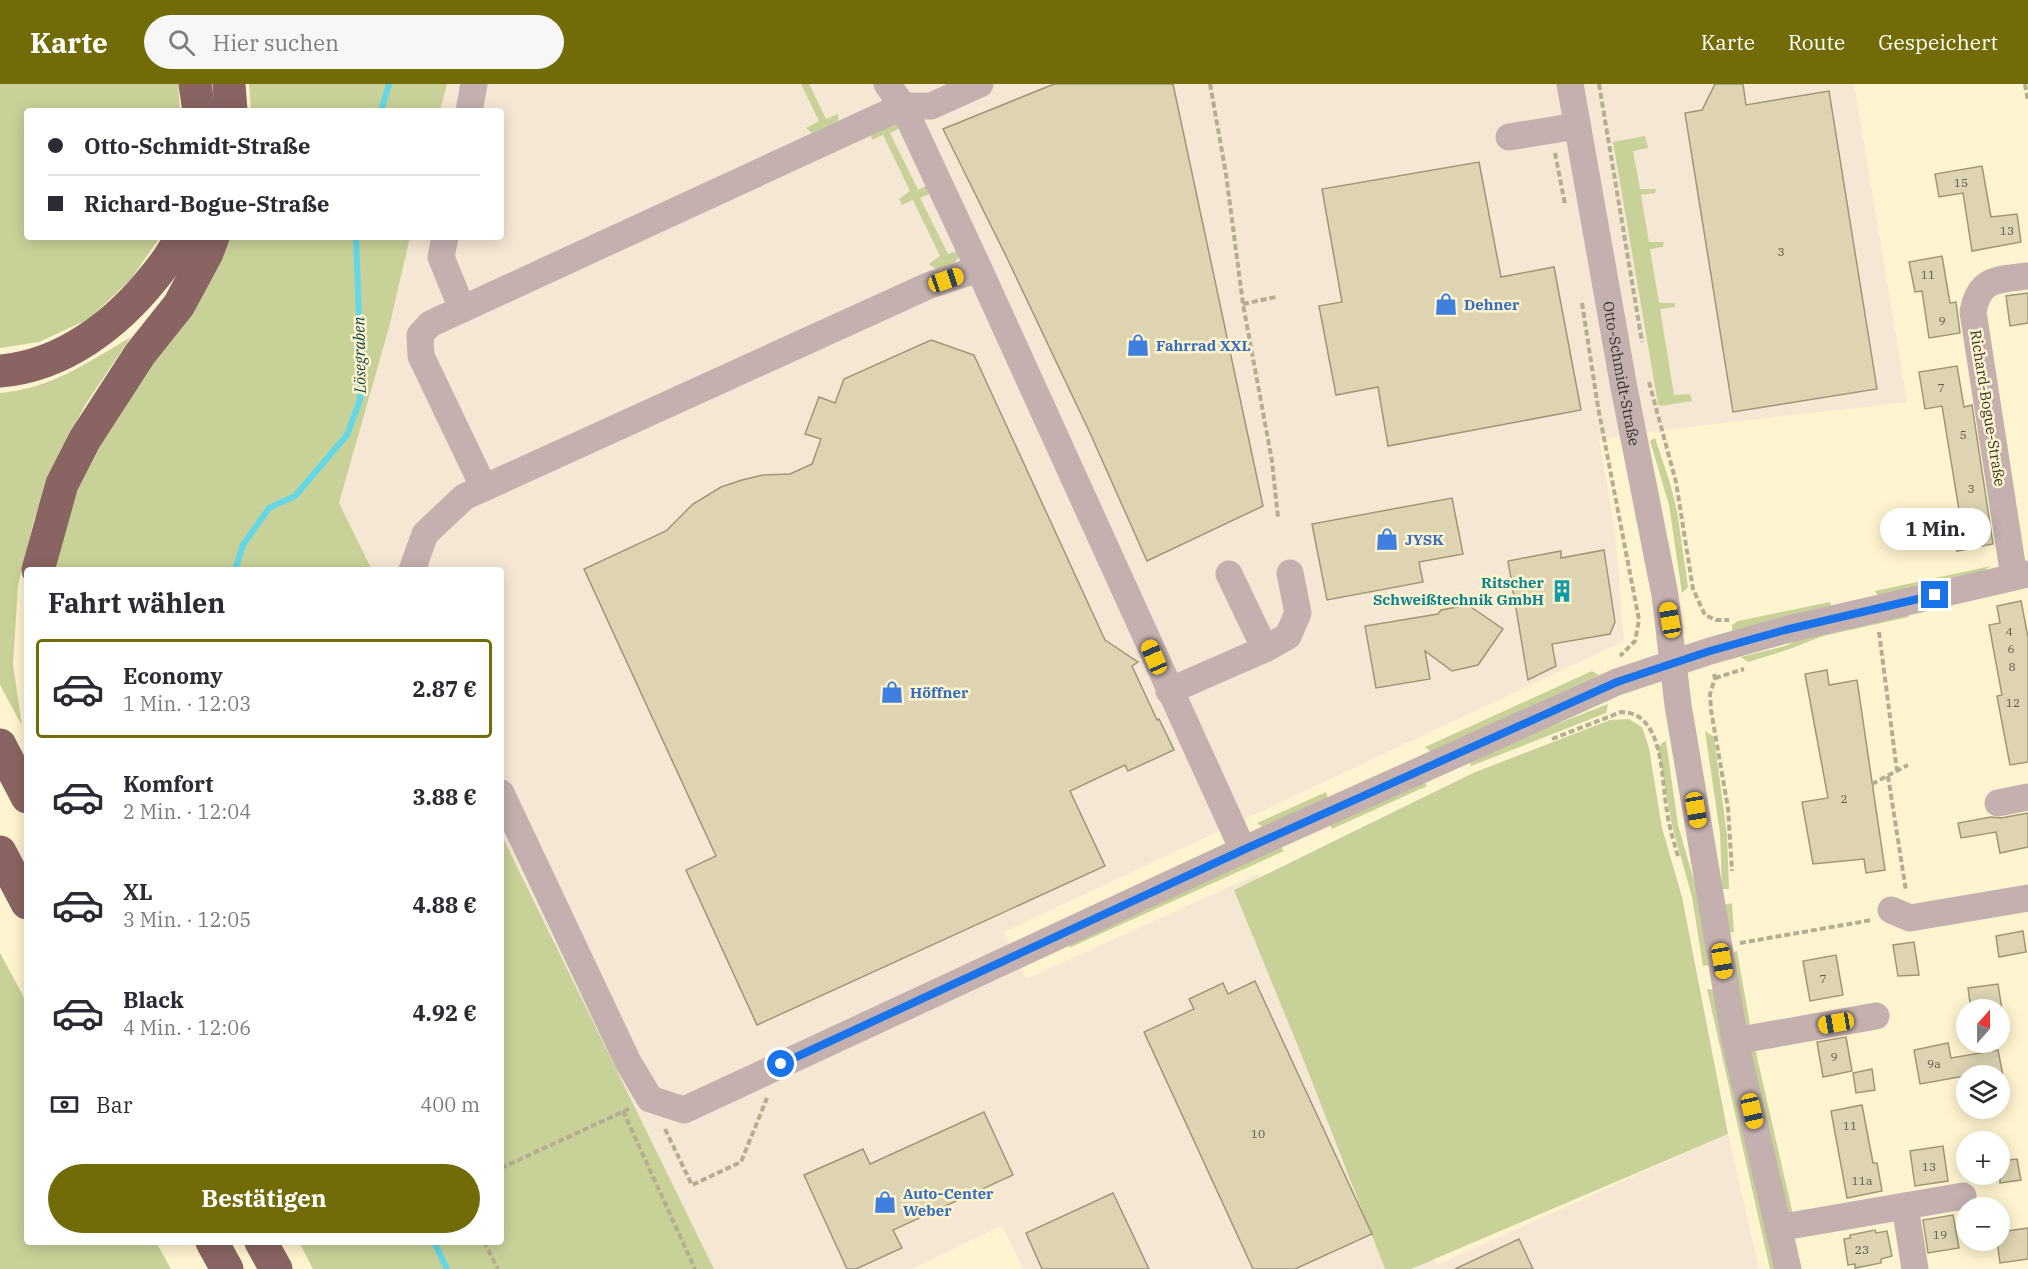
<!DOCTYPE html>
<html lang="de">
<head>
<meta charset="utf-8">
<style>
  :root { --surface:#fff; --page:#f7f7f7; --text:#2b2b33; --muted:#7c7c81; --line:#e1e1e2; --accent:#726c08 }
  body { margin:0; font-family:"IBM Plex Serif",serif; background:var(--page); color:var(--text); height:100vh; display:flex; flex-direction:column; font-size:22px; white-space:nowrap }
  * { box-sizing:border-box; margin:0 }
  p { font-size:20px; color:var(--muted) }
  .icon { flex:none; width:33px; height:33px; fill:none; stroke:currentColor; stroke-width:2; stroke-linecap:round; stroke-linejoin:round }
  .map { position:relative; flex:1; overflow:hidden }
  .side { position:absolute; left:24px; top:483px; width:480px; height:678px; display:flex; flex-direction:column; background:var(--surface); border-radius:6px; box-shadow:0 3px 15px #0003 }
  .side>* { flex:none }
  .top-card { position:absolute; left:24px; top:24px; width:480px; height:132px; border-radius:6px; box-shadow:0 3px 15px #0003; display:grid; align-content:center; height:132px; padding:0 24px; background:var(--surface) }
  .needle { width:39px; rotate:21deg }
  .buttons { position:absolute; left:1956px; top:915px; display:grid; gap:12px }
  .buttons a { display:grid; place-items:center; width:54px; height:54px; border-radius:50%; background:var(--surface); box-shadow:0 3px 15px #0003; font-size:30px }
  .end { position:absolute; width:27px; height:27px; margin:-14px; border:8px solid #1a73e8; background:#fff; box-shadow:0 0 0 3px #fff }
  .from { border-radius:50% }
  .bubble { position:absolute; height:42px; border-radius:21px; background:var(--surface); box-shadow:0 3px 15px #0003; font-size:20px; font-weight:700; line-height:42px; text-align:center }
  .car { position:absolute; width:18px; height:36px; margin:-18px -9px; border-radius:8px; box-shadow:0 0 4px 2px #0007; background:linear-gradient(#f5c518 24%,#345 0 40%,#f5c518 0 76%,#345 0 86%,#f5c518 0) }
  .top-card b { display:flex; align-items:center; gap:21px; height:57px; font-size:22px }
  .top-card b+b { border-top:2px solid var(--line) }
  .top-card i { width:15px; height:15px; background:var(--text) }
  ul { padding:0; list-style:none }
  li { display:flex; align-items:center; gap:18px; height:99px; margin:0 12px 9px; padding:0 12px; border:3px solid transparent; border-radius:6px }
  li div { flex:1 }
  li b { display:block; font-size:22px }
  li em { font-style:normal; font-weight:700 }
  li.active { border-color:var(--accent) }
  li>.icon { width:54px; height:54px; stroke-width:1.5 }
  h2 { padding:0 24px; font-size:27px; line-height:72px }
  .pay { display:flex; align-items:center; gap:15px; height:66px; padding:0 24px; font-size:22px }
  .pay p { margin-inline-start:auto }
  .primary-button { display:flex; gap:12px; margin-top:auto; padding:12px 24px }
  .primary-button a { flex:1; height:69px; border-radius:36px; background:var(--accent); color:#fff; font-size:24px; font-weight:700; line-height:69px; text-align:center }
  header { display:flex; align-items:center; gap:36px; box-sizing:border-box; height:84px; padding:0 30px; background:var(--accent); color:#fff }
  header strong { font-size:28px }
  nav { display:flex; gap:33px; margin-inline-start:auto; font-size:21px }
  .search { width:420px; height:54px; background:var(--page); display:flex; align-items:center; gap:15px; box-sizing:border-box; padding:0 21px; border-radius:33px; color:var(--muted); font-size:22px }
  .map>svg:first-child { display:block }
  .commercial { fill:#f5e7d4 }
  .green { fill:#c8d298 }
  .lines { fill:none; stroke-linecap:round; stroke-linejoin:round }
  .stream { stroke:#64d6e5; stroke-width:6 }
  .building { fill:#ded4b1; stroke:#9f9675; stroke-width:1.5 }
  .path { stroke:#b5ad91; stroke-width:4; stroke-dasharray:6 3; stroke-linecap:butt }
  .minor { stroke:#c3b0af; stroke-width:27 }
  .highway { stroke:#896462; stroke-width:33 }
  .route { stroke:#1a73e8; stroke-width:8 }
  .labels { text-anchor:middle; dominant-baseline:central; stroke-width:5; stroke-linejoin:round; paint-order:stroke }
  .number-label { font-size:12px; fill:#5f5a46 }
  .shop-label { font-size:15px; font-weight:bold; fill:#366cbe; stroke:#fef4cf; text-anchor:start }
  .street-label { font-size:15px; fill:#353123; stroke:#fef4cf }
  .culture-label { font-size:15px; font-weight:bold; fill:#0d838f; stroke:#fef4cf; text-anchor:end }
  .water-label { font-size:16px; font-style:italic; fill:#0d4249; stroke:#fef4cf }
</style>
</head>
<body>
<header>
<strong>Karte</strong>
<div class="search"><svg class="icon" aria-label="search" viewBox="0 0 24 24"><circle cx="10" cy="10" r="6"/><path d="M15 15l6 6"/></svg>Hier suchen</div>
<nav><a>Karte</a><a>Route</a><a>Gespeichert</a></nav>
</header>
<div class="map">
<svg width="2028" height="1185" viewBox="0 0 2028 1185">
  <rect width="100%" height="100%" fill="#fef4cf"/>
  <polygon class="commercial" points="447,0 1854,0 1907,318 1663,346 1599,356 1615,446 1624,557 1004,848 1026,895 1258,790 1437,1181 1728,1050 1759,1185 1023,1185 1002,1141 912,1185 714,1185 501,750 501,486 372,486 339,419 390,240 410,153 501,153 501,27 440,27"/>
  <g class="green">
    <polygon points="0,0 178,0 180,27 27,27 27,153 160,153 131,195 89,235 39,258 0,264"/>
    <polygon points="249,0 447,0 440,27 251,27"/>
    <polygon points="801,0 809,0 826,35 838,30 838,37 812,49 806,44 819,37"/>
    <path d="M896 37 902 43 890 49 918 106 928 101 931 109 920 114 948 170 960 166C960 180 948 181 937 186L929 180 940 172 913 116 902 121 899 115 910 107 883 51 872 56 871 51Z"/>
    <polygon points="1645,52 1648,64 1633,67 1640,105 1656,105 1655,109 1641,111 1649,158 1664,158 1663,163 1650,165 1659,219 1675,219 1675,223 1660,225 1674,311 1690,310 1692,317 1661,322 1658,320 1613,58"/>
    <polygon points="225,153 410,153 390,240 339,419 372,486 51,486 78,395"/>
    <path d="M131 253 85 321 64 362 34 436 18 501 13 581 22 642 0 601V309C53 304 86 279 131 253Z"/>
    <polygon points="1655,354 1670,399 1677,427 1688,503 1682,509 1669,421 1650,357"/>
    <polygon points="1991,482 1982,488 1878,512 1875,507"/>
    <polygon points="1830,518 1832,525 1732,547 1732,541 1738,537"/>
    <polygon points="1907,526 1909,533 1823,552 1787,566 1748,578 1741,573 1785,562 1804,553"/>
    <polygon points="1592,587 1599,591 1431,668 1425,663"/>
    <polygon points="1608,620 1606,629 1471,682 1469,674"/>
    <polygon points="1629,635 1642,643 1649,664 1662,744 1682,813 1728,1050 1411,1185 1385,1185 1302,972 1234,806 1473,689 1610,636"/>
    <polygon points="1705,647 1714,653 1727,751 1729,805 1722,805 1720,749"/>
    <polygon points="1666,657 1678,741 1699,814 1711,881 1703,882 1692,813 1672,741 1658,664 1662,659"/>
    <polygon points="1424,698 1427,702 1332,745 1329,739"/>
    <polygon points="1326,708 1328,714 1264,744 1257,739"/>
    <polygon points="501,750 714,1185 313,1185 299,1158 501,1158"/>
    <polygon points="1280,762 1284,767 1069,864 1071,857"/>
    <polygon points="1732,819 1734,848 1728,848 1724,821"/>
    <polygon points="1737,867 1751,946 1744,940 1731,869"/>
    <polygon points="0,869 27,919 27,1158 156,1158 171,1185 0,1185"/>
    <polygon points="1707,905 1715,906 1777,1185 1770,1185"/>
    <polygon points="1754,960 1794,1135 1789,1136 1749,962"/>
  </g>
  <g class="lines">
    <g class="stream">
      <polyline points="381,27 389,0"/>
      <polyline points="235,486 243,461 269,424 295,412 347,351 360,316 360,259 356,153"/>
      <polyline points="434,1158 447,1185"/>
    </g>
  </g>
  <g class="building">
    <polygon points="1054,0 1173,0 1263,422 1147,477 1090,349 1007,174 943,45"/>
    <polygon points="1715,0 1743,0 1746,21 1829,7 1877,305 1733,328 1685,29 1702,26"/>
    <polygon points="1479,78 1501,193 1554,183 1581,326 1388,362 1378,303 1336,311 1319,222 1342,218 1322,105"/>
    <polygon points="1982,82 1991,133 2017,130 2021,158 1972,167 1963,109 1939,113 1935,90"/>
    <polygon points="1942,172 1950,219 1956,218 1960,249 1929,254 1922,207 1915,208 1909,178"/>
    <polygon points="2028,209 2028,239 2010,242 2006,212"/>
    <polygon points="931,256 974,271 1105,556 1138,578 1132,582 1157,636 1159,635 1174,666 1128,687 1125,681 1070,707 1105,782 757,941 686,786 716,772 584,485 666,447 693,420 721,403 742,396 763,391 790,390 812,380 821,355 805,350 819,313 835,319 844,295"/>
    <polygon points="1957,282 1964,323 1972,321 1993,460 1957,467 1952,440 1961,438 1942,322 1925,325 1919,288"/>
    <polygon points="1452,414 1463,470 1419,478 1423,498 1327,516 1312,440"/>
    <polygon points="1604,466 1615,538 1610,550 1552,560 1556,582 1528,596 1508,477 1561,467 1561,474"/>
    <polygon points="2021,517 2028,553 2028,678 2010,681 1997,612 2002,611 1989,541 2000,539 1997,522"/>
    <polygon points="1468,521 1503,545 1478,581 1452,587 1425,567 1430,595 1376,604 1365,542 1438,530 1441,526"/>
    <polygon points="1827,586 1829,601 1857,596 1885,786 1866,789 1864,775 1813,780 1802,718 1828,714 1805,590"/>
    <polygon points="2028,729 2028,763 2000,769 1996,748 1961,754 1958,739 1991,733 2001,734"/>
    <polygon points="2023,847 2026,868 1999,873 1996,852"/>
    <polygon points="1914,858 1919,891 1898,892 1893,861"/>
    <polygon points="1836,871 1843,911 1810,917 1803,877"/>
    <polygon points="1255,897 1372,1150 1295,1185 1253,1185 1144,948 1194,925 1189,915 1223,899 1228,910"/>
    <polygon points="1998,900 2002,926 1971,926 1968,904"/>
    <polygon points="1846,953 1852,987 1823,993 1817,958"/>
    <polygon points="1948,959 1951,974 1998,966 2003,992 1965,992 1920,1000 1914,966"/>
    <polygon points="1872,985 1875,1006 1856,1009 1853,989"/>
    <polygon points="1862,1021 1873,1079 1877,1079 1882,1107 1847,1114 1831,1027"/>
    <polygon points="984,1028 1013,1091 893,1146 902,1164 856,1185 847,1185 804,1091 863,1065 870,1080"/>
    <polygon points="1943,1062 1948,1097 1915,1102 1910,1067"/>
    <polygon points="2017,1075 2021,1096 2000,1099 2000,1077"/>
    <polygon points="1113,1109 1149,1185 1042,1185 1026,1149"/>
    <polygon points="1953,1131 1959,1164 1928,1169 1923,1136"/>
    <polygon points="2028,1144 2028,1175 2000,1179 1997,1156 2000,1156 2000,1148"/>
    <polygon points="1875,1146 1876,1149 1887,1147 1892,1172 1881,1175 1881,1179 1855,1184 1855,1180 1848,1181 1844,1155 1850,1154 1850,1151"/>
    <polygon points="1519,1155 1533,1185 1455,1185"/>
  </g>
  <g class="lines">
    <g class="path">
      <polyline points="1210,0 1226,90 1243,220 1272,377 1278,433"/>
      <polyline points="1599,0 1642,258"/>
      <polyline points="2025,0 2028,17"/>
      <polyline points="1555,69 1565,120"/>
      <polyline points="1582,219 1598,323 1639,536 1635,557 1620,572"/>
      <polyline points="1243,220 1276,213"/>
      <polyline points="1649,298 1676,398 1693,505 1705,531 1716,536 1729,536"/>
      <polyline points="1879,548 1897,687"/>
      <polyline points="1714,590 1715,594 1710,610 1711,626 1728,724 1732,787"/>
      <polyline points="1715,594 1744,585"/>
      <path d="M1552 655 1621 628C1665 628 1661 697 1667 727 1669 743 1674 758 1678 772"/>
      <polyline points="1888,692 1906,807"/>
      <polyline points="1872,700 1908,681"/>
      <polyline points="1740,859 1872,836"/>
      <polyline points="623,1027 695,1185"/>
      <polyline points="665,1045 692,1101 741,1078 767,1014"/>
      <polyline points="501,1084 631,1024"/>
      <polyline points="484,1158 498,1185"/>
    </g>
    <g class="minor">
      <polyline points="887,0 903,22 931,22 980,0"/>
      <path id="s1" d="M1570 0 1624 304 1665 511 1678 621 1735 957 1788 1185"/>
      <polyline points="469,27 474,0"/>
      <polyline points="1509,53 1577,42"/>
      <polyline points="445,153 441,173 462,225"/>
      <polyline points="484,404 421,272 420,251 430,240 903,22 979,185"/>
      <polyline points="412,486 425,450 464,413 930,201 979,185 1243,766"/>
      <polyline points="1229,490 1265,565"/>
      <path d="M2014 493 1973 228C1979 193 1998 196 2028 192"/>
      <polyline points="1169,607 1265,565 1288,552 1298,529 1290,489"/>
      <polyline points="501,709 628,978 650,1015 684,1026 1243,766 1617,598 1710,567 1785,546 2028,490"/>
      <polyline points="1998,719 2028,713"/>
      <polyline points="1891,826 1910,834 2028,814"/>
      <polyline points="1735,957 1876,932"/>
      <polyline points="1905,1122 1915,1185"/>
      <polyline points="1778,1144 1963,1112"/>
    </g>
    <g class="highway">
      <polyline points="195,0 199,27"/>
      <polyline points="229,0 231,27"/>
      <path d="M0 287C63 282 117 240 155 192 164 181 175 167 180 153"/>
      <polyline points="38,486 62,400 85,355 140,270 179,221 207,169 213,153"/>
      <polyline points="0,661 27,713"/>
      <polyline points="0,768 27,819"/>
      <polyline points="212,1158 227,1185"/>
      <polyline points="261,1158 276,1185"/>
    </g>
  </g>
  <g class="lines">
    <polyline class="route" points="781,980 1243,766 1617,598 1710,567 1785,546 1935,511"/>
  </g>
  <defs>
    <g id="shop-bare" transform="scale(1.8)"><path d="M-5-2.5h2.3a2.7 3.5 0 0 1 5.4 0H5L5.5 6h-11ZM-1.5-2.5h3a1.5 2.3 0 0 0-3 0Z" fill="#3f7fe0" stroke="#fef4cf" stroke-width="2.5" paint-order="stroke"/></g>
    <g id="building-bare" transform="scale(1.8)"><path d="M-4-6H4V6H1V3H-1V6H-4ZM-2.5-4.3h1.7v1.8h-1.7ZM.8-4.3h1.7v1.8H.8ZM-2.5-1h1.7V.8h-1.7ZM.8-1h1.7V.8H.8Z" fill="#0f9aa8" stroke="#fef4cf" stroke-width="2.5" paint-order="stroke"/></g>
  </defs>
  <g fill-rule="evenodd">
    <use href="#shop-bare" x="1446" y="220"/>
    <use href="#shop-bare" x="1138" y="261"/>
    <use href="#shop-bare" x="1387" y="455"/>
    <use href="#building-bare" x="1562" y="507"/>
    <use href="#shop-bare" x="892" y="608"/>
    <use href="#shop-bare" x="885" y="1118"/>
  </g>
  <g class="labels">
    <g class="number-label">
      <text x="1961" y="98">15</text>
      <text x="2007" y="146">13</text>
      <text x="1781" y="167">3</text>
      <text x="1928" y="190">11</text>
      <text x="1942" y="236">9</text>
      <text x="1941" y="303">7</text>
      <text x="1963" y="350">5</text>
      <text x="1971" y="404">3</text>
      <text x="2009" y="547">4</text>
      <text x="2011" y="564">6</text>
      <text x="2012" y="582">8</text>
      <text x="2013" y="618">12</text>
      <text x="1844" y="714">2</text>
      <text x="1823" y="894">7</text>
      <text x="1834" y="972">9</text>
      <text x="1934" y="979">9a</text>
      <text x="1850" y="1041">11</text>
      <text x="1258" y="1049">10</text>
      <text x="1929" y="1082">13</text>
      <text x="1862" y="1096">11a</text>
      <text x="1940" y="1150">19</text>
      <text x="1862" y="1165">23</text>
    </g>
    <g class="shop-label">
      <text x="1464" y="220">Dehner</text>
      <text x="1156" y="261">Fahrrad XXL</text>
      <text x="1405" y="455">JYSK</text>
      <text x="910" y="608">Höffner</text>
      <text x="903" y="1109">Auto-Center<tspan x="903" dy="17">Weber</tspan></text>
    </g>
    <g class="street-label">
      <text stroke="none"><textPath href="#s1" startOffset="294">Otto-Schmidt-Straße</textPath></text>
      <text transform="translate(1988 324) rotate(81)">Richard-Bogue-Straße</text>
    </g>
    <g class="culture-label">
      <text x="1544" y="498">Ritscher<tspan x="1544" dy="17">Schweißtechnik GmbH</tspan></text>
    </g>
    <g class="water-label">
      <text transform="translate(359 271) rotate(-91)">Lösegraben</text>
    </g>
  </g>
</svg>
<div class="buttons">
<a><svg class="needle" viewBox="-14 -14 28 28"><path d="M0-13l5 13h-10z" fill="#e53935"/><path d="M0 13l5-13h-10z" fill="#7c7c81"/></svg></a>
<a><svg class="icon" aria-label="layers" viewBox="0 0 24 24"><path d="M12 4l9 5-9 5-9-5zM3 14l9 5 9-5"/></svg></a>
<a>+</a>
<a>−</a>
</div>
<i class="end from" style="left:781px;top:980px"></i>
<i class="end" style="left:1935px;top:511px"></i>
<div class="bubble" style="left:1880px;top:424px;width:111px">1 Min.</div>
<i class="car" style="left:946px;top:196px;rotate:71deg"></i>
<i class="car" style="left:1670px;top:536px;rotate:350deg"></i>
<i class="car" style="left:1154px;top:573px;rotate:336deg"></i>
<i class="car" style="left:1696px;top:726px;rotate:170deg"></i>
<i class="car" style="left:1722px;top:877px;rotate:170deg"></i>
<i class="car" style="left:1836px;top:939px;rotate:260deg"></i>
<i class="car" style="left:1752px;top:1027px;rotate:167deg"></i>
<div class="top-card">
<b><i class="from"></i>Otto-Schmidt-Straße</b>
<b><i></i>Richard-Bogue-Straße</b>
</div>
<section class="side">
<h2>Fahrt wählen</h2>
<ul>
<li class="active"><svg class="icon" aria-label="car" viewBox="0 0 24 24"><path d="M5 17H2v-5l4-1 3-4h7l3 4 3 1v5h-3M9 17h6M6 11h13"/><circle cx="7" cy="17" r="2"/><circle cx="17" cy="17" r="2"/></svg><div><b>Economy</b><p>1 Min. · 12:03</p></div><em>2.87 €</em></li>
<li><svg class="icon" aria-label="car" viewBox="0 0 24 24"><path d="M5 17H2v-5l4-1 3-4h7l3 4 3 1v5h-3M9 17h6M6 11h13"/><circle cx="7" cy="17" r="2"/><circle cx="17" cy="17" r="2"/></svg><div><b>Komfort</b><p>2 Min. · 12:04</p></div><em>3.88 €</em></li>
<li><svg class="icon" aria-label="car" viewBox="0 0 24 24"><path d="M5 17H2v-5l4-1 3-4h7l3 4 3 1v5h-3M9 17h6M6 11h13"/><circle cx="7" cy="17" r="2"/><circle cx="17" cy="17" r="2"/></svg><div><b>XL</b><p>3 Min. · 12:05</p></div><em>4.88 €</em></li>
<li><svg class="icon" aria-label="car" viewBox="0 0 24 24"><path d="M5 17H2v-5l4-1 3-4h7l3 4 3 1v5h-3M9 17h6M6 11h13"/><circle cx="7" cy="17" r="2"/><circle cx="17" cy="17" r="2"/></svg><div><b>Black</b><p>4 Min. · 12:06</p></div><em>4.92 €</em></li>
</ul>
<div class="pay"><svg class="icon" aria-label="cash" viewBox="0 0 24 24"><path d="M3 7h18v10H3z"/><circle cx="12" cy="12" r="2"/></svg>Bar<p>400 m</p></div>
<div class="primary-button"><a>Bestätigen</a></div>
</section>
</div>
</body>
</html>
